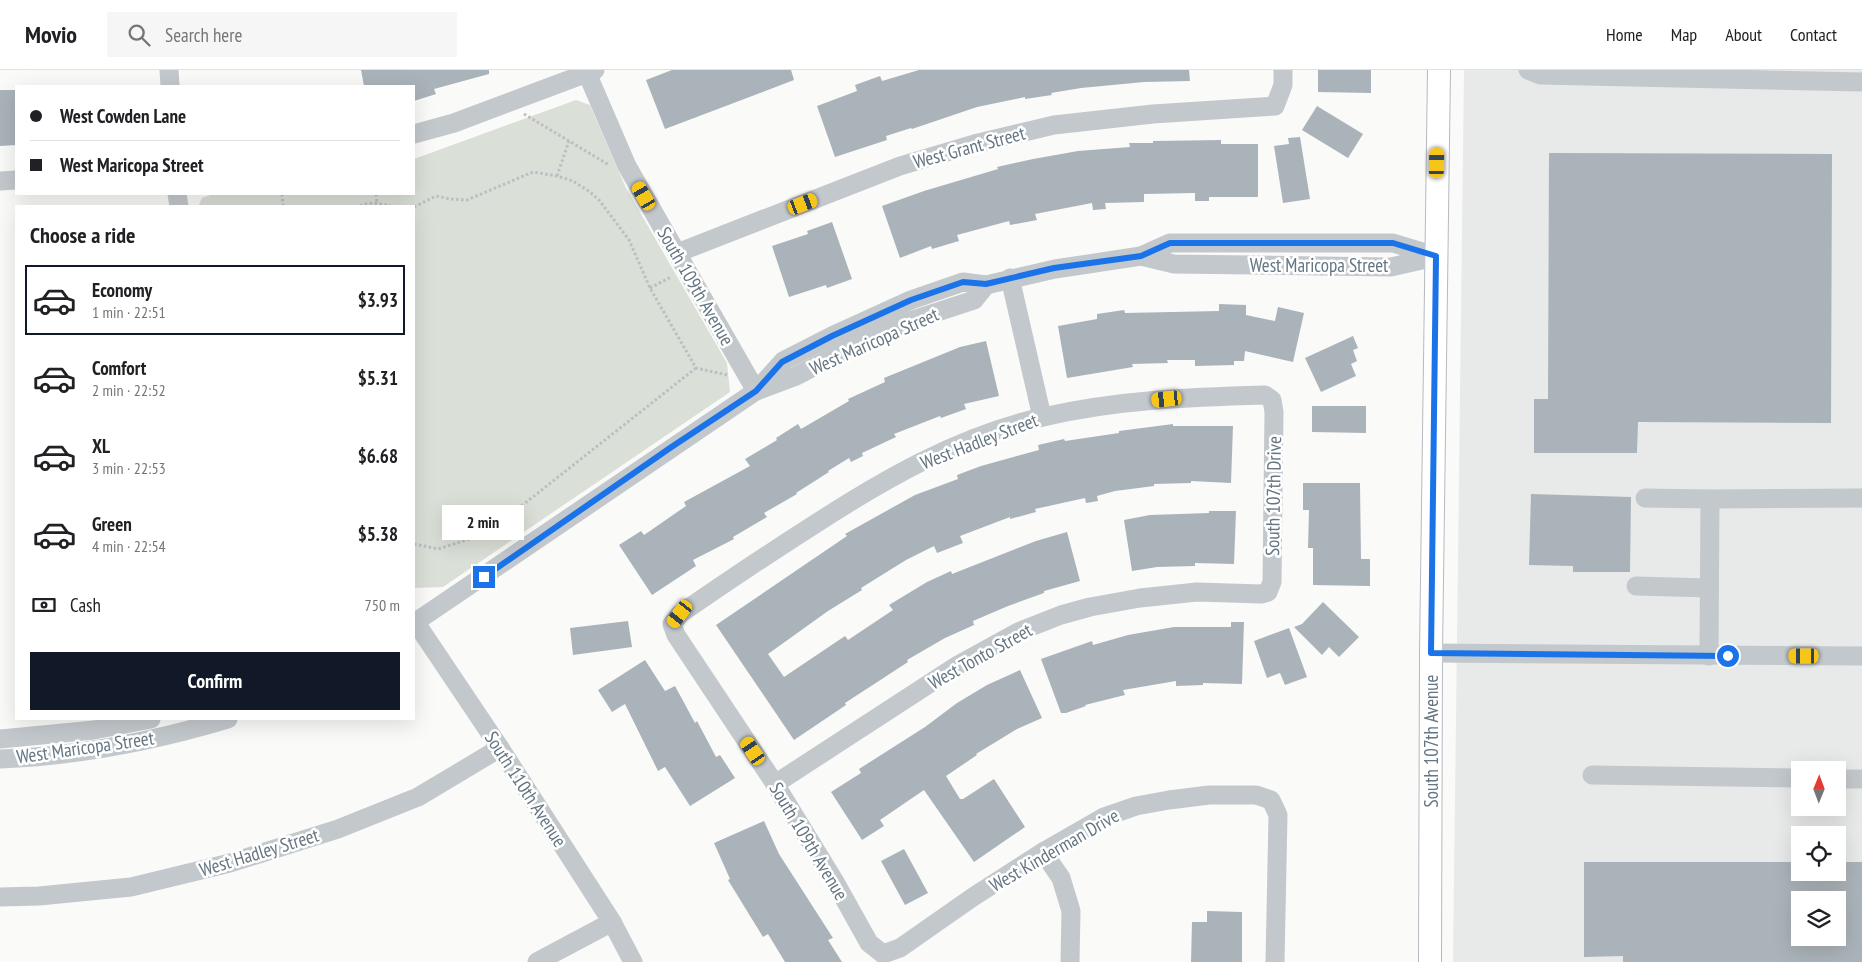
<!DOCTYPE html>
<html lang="en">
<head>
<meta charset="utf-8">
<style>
  :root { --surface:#fff; --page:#f6f6f6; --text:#202124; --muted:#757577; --line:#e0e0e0; --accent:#111827 }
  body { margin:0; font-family:"PT Sans Narrow",sans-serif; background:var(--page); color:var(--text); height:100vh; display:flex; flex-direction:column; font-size:19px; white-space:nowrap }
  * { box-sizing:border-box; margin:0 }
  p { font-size:16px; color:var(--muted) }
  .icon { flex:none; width:28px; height:28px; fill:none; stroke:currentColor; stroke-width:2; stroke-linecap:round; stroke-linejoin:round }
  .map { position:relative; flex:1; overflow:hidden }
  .panel { position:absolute; left:15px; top:135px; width:400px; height:515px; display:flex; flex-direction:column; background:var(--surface); border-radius:0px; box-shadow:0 5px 20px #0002 }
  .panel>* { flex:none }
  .hud { position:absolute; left:15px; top:15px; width:400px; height:110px; border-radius:0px; box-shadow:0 5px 20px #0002; display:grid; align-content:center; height:110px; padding:0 15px; background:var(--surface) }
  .needle { width:32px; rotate:1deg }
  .fabs { position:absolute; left:1791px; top:691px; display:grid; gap:10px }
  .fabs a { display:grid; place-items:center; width:55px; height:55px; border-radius:0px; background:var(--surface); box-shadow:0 5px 20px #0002; font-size:25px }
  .end { position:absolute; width:22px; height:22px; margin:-11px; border:6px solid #1a73e8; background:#fff; box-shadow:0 0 0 2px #fff }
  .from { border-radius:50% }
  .bubble { position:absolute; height:35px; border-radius:0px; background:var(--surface); box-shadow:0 5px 20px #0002; font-size:16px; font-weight:700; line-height:35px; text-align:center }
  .car { position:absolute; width:15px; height:30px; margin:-15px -8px; border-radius:6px; box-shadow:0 0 4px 1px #0007; background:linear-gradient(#f5c518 24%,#345 0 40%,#f5c518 0 76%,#345 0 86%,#f5c518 0) }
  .hud b { display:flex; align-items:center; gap:18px; height:48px; font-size:19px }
  .hud b+b { border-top:1px solid var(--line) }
  .hud i { width:12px; height:12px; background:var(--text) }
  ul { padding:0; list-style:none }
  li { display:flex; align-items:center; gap:15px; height:70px; margin:0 10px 8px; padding:0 5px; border:2px solid transparent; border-radius:0px }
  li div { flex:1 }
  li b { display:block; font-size:19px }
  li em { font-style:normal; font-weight:700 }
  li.selected { border-color:var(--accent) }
  li>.icon { width:45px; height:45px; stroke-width:1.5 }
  h2 { padding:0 15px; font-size:22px; line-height:60px }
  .pay { display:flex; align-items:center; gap:12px; height:55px; padding:0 15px; font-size:19px }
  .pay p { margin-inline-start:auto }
  .primary-button { display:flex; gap:10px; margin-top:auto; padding:10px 15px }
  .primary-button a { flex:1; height:58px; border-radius:0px; background:var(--accent); color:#fff; font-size:20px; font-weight:700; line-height:58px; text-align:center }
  header { display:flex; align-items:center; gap:30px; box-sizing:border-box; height:70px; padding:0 25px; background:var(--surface); border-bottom:1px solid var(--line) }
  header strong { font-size:24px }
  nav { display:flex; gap:28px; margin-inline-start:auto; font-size:18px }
  .search { width:350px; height:45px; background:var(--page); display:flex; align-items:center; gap:12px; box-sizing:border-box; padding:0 18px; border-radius:0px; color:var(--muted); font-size:19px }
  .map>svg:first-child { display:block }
  .built { fill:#e8e9e9; fill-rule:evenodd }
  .green { fill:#dadfd7 }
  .building { fill:#aab3b9; fill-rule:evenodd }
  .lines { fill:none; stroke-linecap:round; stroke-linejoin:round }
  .major-casing { stroke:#b5babe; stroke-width:24 }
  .path { stroke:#bbbfc2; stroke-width:3; stroke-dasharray:2.5 2.5; stroke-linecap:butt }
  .minor { stroke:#c3c8cc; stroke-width:19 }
  .major { stroke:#fff; stroke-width:22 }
  .route { stroke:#1a73e8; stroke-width:6 }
  .labels { text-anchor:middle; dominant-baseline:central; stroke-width:5; stroke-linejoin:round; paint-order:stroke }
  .street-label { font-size:19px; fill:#657683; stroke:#fff }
</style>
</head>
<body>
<header>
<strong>Movio</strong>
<div class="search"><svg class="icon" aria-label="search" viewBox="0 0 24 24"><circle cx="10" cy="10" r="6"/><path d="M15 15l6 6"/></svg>Search here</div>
<nav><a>Home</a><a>Map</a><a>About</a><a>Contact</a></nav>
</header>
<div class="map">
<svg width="1862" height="892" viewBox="0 0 1862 892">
  <rect width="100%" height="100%" fill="#fafaf8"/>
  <path class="built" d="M1464 0H1862V892H1453ZM1800 700H1838V738H1800ZM1800 765H1838V802H1800ZM1800 830H1838V868H1800Z"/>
  <polygon class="green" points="576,30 590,35 626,118 727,293 730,322 443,517 414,518 414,136 199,135 202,128 213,124 414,124 414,89"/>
  <g class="building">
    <polygon points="361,0 489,0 489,4 434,19 436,24 414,31 414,16 364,16"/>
    <polygon points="672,0 791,0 794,10 665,59 646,10"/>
    <polygon points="919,0 1189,0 1190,11 1144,12 1081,18 1051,23 1052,25 1025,29 1025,27 977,37 912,59 911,58 886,66 887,70 835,87 817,36 857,21 855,15 880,6 882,11"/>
    <polygon points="1318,0 1371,0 1371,23 1318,22"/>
    <polygon points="0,20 16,20 16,75 0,76"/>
    <polygon points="1317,36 1363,64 1348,88 1302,60"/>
    <polygon points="1300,67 1310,129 1283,133 1274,76 1289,74 1288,68"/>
    <polygon points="1221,70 1221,74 1258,74 1258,127 1209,127 1209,131 1195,131 1195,123 1144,124 1144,132 1105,133 1106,139 1093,140 1092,133 1035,144 1037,150 1010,155 1009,151 957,165 959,171 932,179 931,176 900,188 882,136 924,121 998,99 997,97 1033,89 1078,81 1130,77 1129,73 1153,73 1153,71"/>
    <polygon points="1549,83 1832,84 1831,353 1638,352 1637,383 1534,383 1534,329 1548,329"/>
    <polygon points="832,152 852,209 827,218 826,215 789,227 772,176 808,164 807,161"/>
    <polygon points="1219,234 1246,235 1246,245 1275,251 1278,237 1304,243 1293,292 1245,281 1244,291 1234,291 1234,295 1195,296 1195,290 1167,290 1168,293 1132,294 1133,297 1067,308 1058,256 1097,249 1097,244 1124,240 1125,243 1219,241"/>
    <polygon points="1353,266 1358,278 1353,280 1357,291 1351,294 1356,306 1321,322 1305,288"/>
    <polygon points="986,271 999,326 964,334 966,339 941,348 940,346 894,364 896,367 862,383 863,386 851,392 849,388 828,401 829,402 796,423 797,424 764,443 767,447 733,467 734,469 693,490 696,496 652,525 619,475 641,461 644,465 686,436 684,432 750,396 745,389 777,370 776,368 798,354 801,359 849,331 848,329 885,312 884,308 960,277"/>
    <polygon points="1312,336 1366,336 1366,363 1312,362"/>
    <polygon points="1173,354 1173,356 1233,356 1231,413 1191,411 1191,413 1154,414 1154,416 1115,421 1097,426 1098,431 1086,433 1085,428 1035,439 1036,442 1010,449 1010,447 960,466 963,473 937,483 934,476 906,490 861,518 862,520 828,541 768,584 784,607 845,566 848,570 893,540 889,535 927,512 951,501 952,504 1036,471 1067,462 1080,511 1044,521 1044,523 1008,536 973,551 974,555 945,568 907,590 908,592 845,633 846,635 794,670 716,555 847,466 845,464 915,425 958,409 957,405 981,396 1039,380 1038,375 1064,369 1065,371 1119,363 1119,361"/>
    <polygon points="1303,413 1360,413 1361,489 1370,489 1370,516 1313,515 1313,478 1308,478 1309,440 1303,440"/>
    <polygon points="1531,424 1631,427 1630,502 1573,502 1573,496 1529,495"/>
    <polygon points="1209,441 1236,441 1234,494 1195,493 1195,496 1157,497 1132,501 1124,450 1150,445 1209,443"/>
    <polygon points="1323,532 1359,567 1339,587 1329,577 1322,585 1294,557 1302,554"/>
    <polygon points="628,551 632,577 573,585 570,558"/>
    <polygon points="1231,552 1244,552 1242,614 1203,613 1203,615 1176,616 1176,611 1123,620 1125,625 1085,635 1086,636 1066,643 1061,643 1041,589 1092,571 1093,575 1128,565 1174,557 1231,557"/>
    <polygon points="1289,558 1307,607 1285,615 1280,603 1267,608 1254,571"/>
    <polygon points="645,590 665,621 675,616 695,653 697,651 716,687 720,685 735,708 690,736 665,697 658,701 625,634 612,642 598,620"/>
    <polygon points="1020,600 1042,648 1017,659 976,684 977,685 946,706 960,729 963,729 994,709 1025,757 974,792 924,720 880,750 884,756 862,770 831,722 861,703 859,699 925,657 957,633 987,615"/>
    <polygon points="764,751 779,784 833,868 828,870 842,892 785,892 768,864 763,867 728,810 730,809 714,773"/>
    <polygon points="904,779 928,823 905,835 881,791"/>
    <path d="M1584 792H1800V802H1838V792H1862V892H1623V886L1584 887ZM1800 830H1838V868H1800Z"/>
    <polygon points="1207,841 1242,842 1242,892 1191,892 1192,852 1207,852"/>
  </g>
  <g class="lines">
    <g class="major-casing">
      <polyline id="major" points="1430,892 1431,583 1439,0"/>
    </g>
    <g class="path">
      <polyline points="524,44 609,95"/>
      <polyline points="557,106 569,71"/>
      <polyline points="282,124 283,136"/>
      <polyline points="376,124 377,133"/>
      <path d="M360 136C370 131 380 134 391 136"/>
      <polyline points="414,137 436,126 450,129 467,130 533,102 557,106 573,111 590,122 599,130 629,170 650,218 696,298 727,305"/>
      <polyline points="650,218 671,207"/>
      <polyline points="414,474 438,479 486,464 696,298"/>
    </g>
    <g class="minor">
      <polyline points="169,0 170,16"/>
      <polyline points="1528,0 1540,5 1862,12"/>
      <polyline points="587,3 627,96 756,321"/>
      <polyline points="414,64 454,53 595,0"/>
      <polyline points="0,111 16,110"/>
      <polyline points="177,124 179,136"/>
      <polyline points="677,183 900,96 974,74 1054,55 1153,44 1275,36 1283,15 1283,0"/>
      <polyline points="1141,186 1174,194 1391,197 1435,187"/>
      <polyline points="1010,208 1042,347"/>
      <polyline points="756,321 783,291 832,266 911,230 963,212 986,215 1055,199 1141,186 1170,173 1393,173 1436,186"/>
      <polyline points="1645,428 1710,429"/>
      <polyline points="1636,516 1709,518"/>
      <polyline points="414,550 500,678 612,852 633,892"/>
      <polyline points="414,553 756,321 796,306 865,270 910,251 974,230 986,215"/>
      <polyline points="1431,583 1862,586"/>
      <polyline points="1709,586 1710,429 1862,428"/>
      <polyline points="0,669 94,660 151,649"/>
      <path d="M0 689C77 686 155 671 228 649"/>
      <polyline points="1592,705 1800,708"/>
      <polyline points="1838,709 1862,709"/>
      <path d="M775 714 958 595 1018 562 1061 545 1090 537 1140 528 1197 522 1261 524 1268 522 1272 512 1274 342 1272 330 1265 325C1190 327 1116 330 1043 347 958 366 881 411 809 458 765 486 722 515 680 544L672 554 676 565 775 714 835 812 869 873 883 884 900 878 973 827 1043 782 1104 747 1136 736 1169 730 1209 725H1256L1271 730 1278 745 1275 892"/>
      <polyline points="1043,782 1061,808 1071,841 1070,892"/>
      <polyline points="0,827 39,826 131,817 230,793 338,759 418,727 500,678"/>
      <polyline points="537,892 612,852"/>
    </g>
    <use href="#major" class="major"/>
  </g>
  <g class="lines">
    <polyline class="route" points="484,507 670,378 756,321 782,292 832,266 911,230 963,212 986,214 1054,198 1141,186 1170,173 1393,173 1436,186 1431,583 1728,586"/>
  </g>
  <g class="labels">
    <g class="street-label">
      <text transform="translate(969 77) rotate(-15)">West Grant Street</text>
      <text x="1319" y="195">West Maricopa Street</text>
      <text transform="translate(696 216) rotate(60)">South 109th Avenue</text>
      <text transform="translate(874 271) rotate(-24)">West Maricopa Street</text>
      <text transform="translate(979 371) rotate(-21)">West Hadley Street</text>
      <text transform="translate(1273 426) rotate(-89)">South 107th Drive</text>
      <text transform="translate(980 586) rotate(-29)">West Tonto Street</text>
      <text transform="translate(1431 671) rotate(-90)">South 107th Avenue</text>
      <text transform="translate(85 677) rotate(-8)">West Maricopa Street</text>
      <text transform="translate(526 719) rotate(57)">South 110th Avenue</text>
      <text transform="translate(809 771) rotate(59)">South 109th Avenue</text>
      <text transform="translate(1054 780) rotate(-30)">West Kinderman Drive</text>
      <text transform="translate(259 782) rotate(-17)">West Hadley Street</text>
    </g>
  </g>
</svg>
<div class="fabs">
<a><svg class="needle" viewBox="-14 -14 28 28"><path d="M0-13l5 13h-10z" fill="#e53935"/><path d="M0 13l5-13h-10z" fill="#757577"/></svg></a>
<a><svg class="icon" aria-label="locate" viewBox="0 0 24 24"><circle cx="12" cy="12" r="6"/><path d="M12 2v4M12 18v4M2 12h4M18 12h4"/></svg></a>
<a><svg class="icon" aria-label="layers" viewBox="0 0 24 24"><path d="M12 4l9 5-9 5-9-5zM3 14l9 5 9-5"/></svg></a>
</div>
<i class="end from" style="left:1728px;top:586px"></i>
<i class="end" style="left:484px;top:507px"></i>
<div class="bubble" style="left:442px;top:435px;width:82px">2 min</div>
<i class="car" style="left:1437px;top:93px;rotate:1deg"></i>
<i class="car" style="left:644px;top:126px;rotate:330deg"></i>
<i class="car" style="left:803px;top:134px;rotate:69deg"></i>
<i class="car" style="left:1167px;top:329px;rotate:264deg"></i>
<i class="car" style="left:680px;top:544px;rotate:218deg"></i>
<i class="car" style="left:1804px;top:586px;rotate:270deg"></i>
<i class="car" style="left:753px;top:681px;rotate:326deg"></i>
<div class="hud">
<b><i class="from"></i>West Cowden Lane</b>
<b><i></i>West Maricopa Street</b>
</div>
<section class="panel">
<h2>Choose a ride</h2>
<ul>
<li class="selected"><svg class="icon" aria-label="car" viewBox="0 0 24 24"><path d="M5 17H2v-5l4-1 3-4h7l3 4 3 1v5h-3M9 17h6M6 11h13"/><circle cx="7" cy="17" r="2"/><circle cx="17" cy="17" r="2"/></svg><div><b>Economy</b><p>1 min · 22:51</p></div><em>$3.93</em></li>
<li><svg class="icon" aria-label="car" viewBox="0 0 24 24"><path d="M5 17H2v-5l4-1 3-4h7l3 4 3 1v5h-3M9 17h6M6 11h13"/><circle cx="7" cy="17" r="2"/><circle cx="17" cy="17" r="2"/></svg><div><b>Comfort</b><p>2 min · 22:52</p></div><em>$5.31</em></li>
<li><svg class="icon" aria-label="car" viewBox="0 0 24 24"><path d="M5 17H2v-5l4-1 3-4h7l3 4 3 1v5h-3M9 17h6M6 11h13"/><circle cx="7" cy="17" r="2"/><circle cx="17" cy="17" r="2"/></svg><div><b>XL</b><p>3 min · 22:53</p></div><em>$6.68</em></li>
<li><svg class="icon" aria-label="car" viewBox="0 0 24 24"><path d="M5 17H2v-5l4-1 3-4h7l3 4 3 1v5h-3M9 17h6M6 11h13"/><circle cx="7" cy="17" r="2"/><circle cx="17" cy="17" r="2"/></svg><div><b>Green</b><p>4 min · 22:54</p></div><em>$5.38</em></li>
</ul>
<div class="pay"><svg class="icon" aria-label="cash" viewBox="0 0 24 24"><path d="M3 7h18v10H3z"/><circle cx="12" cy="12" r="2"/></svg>Cash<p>750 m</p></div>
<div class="primary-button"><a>Confirm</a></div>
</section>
</div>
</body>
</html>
